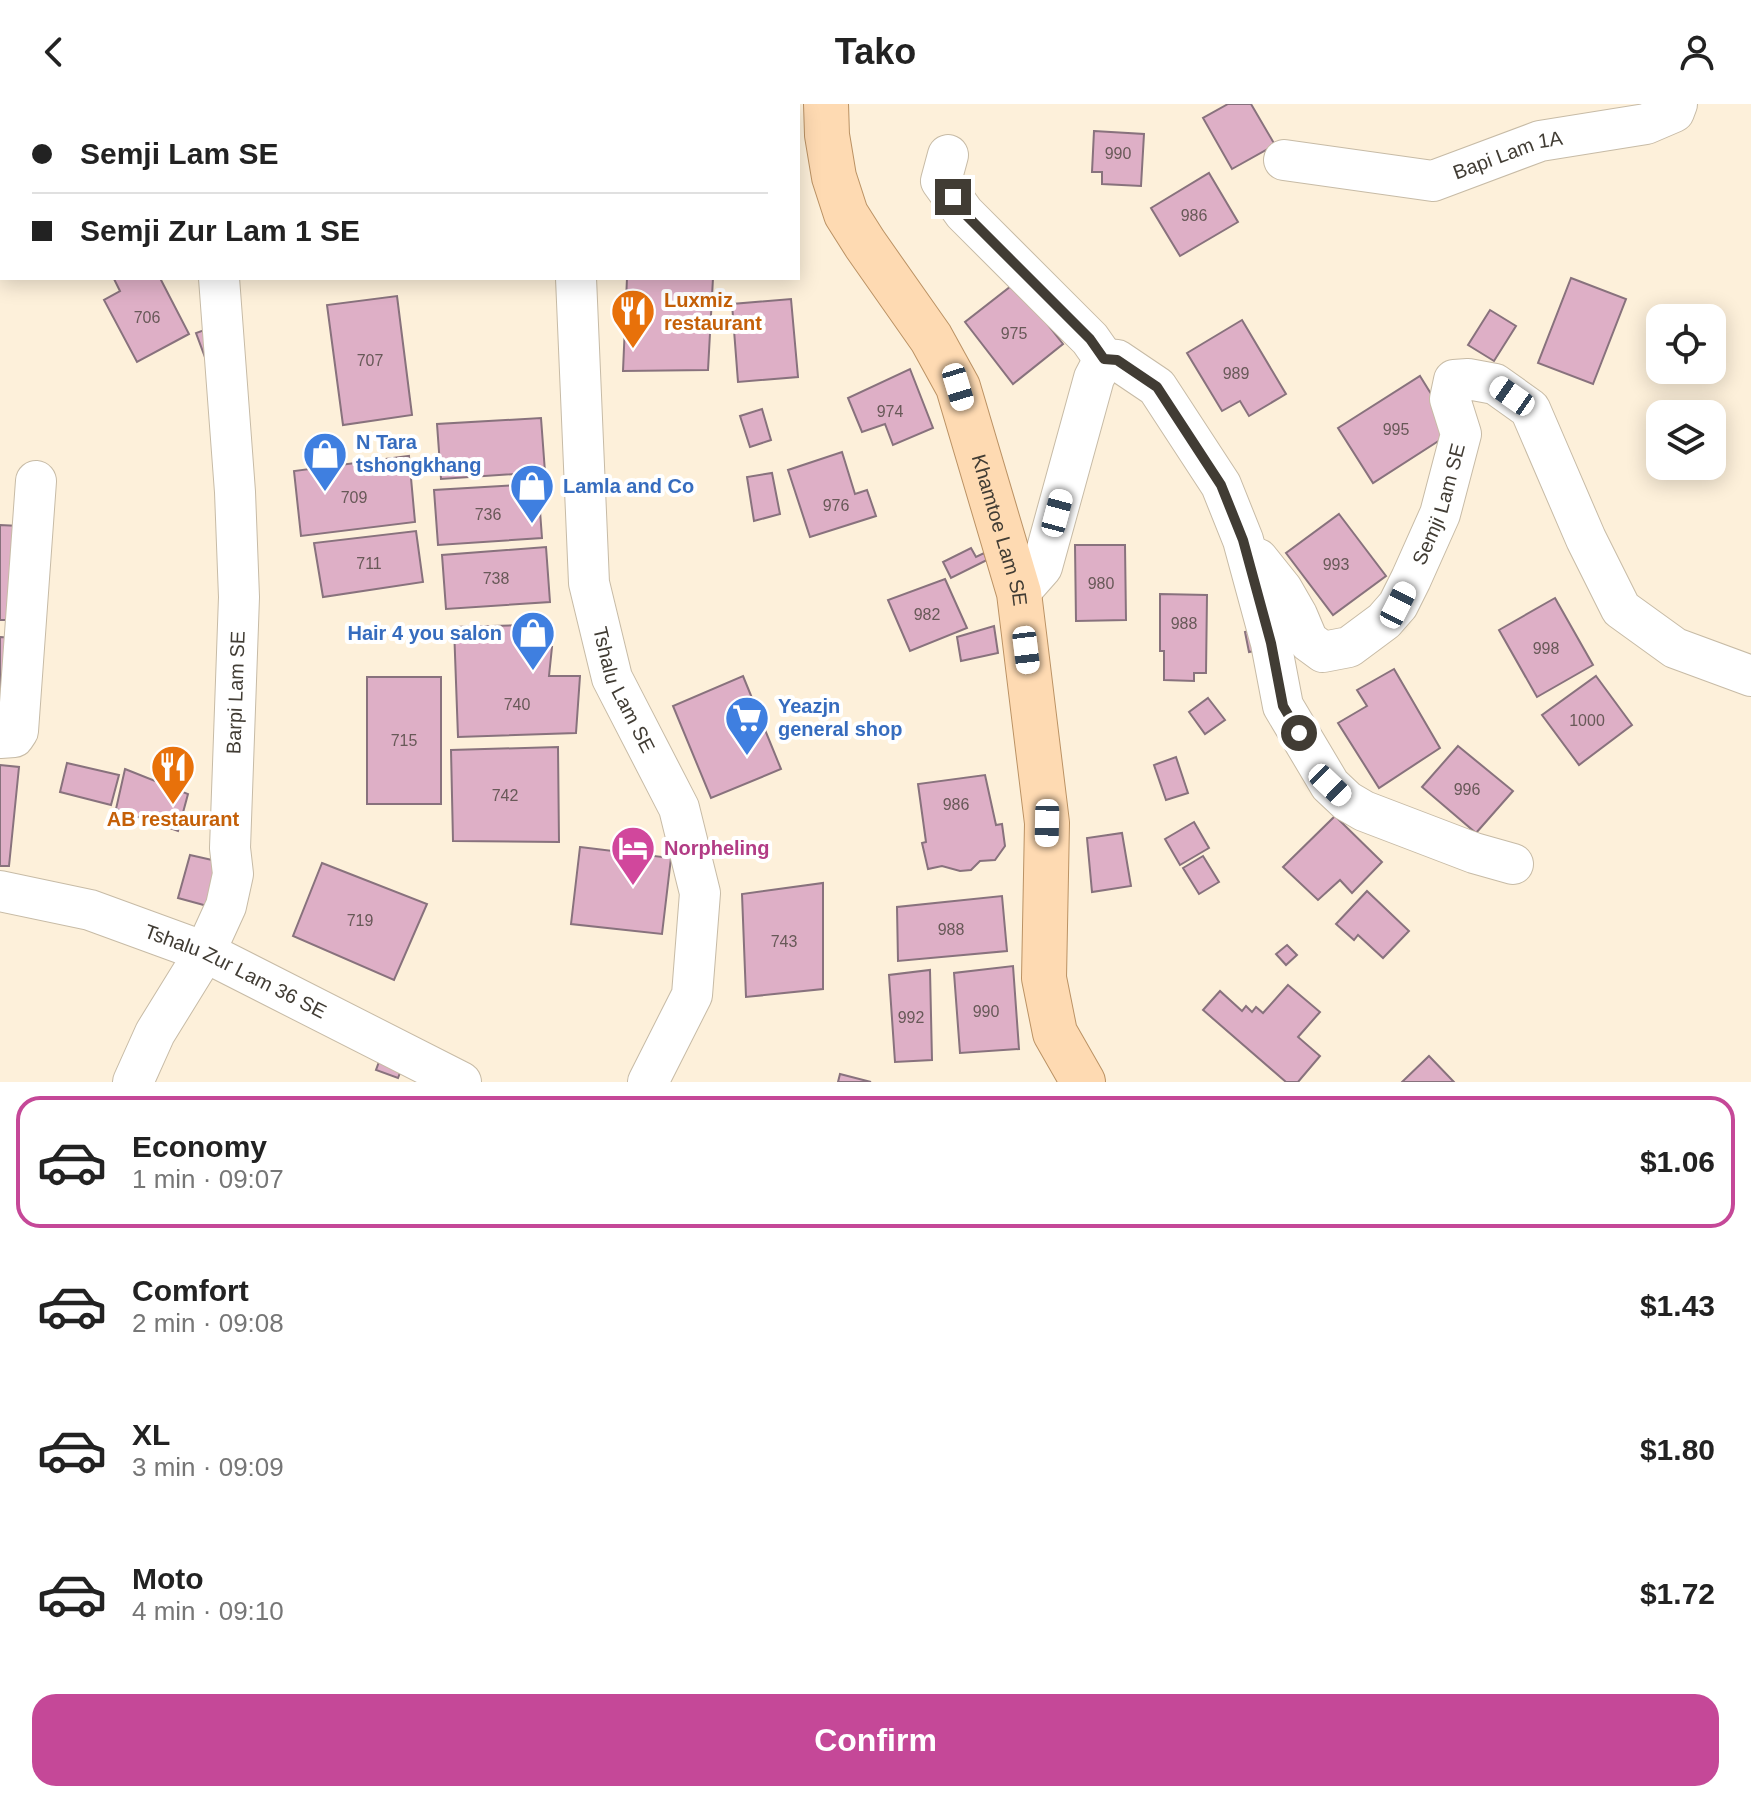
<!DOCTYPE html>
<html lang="en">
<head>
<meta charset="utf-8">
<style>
  :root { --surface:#fff; --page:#f6f6f6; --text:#222; --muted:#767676; --line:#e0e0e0; --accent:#c54898 }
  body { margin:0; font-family:Arial,sans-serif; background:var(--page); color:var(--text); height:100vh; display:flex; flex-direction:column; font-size:30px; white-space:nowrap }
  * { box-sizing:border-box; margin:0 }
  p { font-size:26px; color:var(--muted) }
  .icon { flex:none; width:44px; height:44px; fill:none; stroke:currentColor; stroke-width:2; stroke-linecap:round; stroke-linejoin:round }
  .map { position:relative; height:978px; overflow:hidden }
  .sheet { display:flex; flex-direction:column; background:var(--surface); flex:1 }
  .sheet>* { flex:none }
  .banner { position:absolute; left:0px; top:0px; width:800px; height:176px; box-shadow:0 4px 20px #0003; display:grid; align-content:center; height:176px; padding:0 32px; background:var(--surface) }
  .controls { position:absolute; left:1646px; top:200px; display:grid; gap:16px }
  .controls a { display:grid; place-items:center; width:80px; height:80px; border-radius:16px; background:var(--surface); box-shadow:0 4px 20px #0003; font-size:40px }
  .end { position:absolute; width:36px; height:36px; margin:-18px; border:10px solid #413c34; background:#fff; box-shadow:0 0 0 4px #fff }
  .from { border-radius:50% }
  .car { position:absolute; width:24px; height:48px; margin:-24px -12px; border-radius:10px; box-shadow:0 0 6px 2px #0007; background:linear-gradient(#fff 24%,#345 0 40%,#fff 0 76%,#345 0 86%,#fff 0) }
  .banner b { display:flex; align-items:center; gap:28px; height:76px; font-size:30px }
  .banner b+b { border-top:2px solid var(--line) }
  .banner i { width:20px; height:20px; background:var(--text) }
  ul { padding:14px 0 0; list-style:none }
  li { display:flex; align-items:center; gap:24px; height:132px; margin:0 16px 12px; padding:0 16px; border:4px solid transparent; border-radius:24px }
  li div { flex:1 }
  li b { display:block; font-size:30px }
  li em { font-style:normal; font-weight:600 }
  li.current { border-color:var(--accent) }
  li>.icon { width:72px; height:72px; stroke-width:1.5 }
  .button { display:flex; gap:16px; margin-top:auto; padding:16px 32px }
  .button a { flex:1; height:92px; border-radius:24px; background:var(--accent); color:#fff; font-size:32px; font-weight:600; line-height:92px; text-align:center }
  header { display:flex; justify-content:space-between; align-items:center; height:104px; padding:0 32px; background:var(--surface); font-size:36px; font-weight:600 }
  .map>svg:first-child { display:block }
  .building { fill:#deafc6; stroke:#88727d; stroke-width:2 }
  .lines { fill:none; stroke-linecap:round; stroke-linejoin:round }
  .minor-casing { stroke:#c7bba6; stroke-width:42 }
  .major-casing { stroke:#bb9264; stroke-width:46 }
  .minor { stroke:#fff; stroke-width:40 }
  .major { stroke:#fedab2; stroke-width:44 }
  .route { stroke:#413c34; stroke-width:10 }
  .labels { text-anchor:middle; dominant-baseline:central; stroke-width:8; stroke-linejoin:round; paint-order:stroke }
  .number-label { font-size:16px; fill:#685958 }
  .street-label { font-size:20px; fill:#413c34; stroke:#fff }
  .food-label { font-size:20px; font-weight:bold; fill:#c56008; stroke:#fff; text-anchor:start }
  .shop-label { font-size:20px; font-weight:bold; fill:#366cbe; stroke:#fff; text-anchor:start }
  .hotel-label { font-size:20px; font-weight:bold; fill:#b23c85; stroke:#fff; text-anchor:start }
</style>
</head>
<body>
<header><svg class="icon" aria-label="back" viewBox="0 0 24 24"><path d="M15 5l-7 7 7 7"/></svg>Tako<svg class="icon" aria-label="person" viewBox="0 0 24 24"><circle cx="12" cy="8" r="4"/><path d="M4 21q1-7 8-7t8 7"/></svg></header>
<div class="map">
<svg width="1751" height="978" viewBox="0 0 1751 978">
  <rect width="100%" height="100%" fill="#fdf0da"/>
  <g class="building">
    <polygon points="0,0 10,0 10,2 2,2 2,114 0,114"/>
    <polygon points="106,0 170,0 171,2 107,2"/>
    <polygon points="235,0 290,0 290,2 236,2"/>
    <rect x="363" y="0" width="78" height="2"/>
    <rect x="450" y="0" width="77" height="2"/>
    <polygon points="1228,0 1251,0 1275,41 1232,65 1203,14"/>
    <polygon points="1094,27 1144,30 1141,82 1102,80 1102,68 1092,68"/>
    <polygon points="1209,69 1238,118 1180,152 1151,104"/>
    <polygon points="116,174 160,174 189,230 137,258 104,196 120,187 114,175"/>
    <polygon points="627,174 713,174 708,266 623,267"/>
    <polygon points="1571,174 1626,195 1593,280 1538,259"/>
    <polygon points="1015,179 1063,240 1013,280 965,218"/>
    <polygon points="397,192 412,311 343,321 327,201"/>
    <polygon points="791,195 798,273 738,278 732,200"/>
    <polygon points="1490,206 1516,222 1494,257 1468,241"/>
    <polygon points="1242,216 1286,290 1249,312 1240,297 1222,307 1187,249"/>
    <polygon points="210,224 206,256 196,229"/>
    <polygon points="910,265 933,324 893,341 885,320 862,328 848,294"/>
    <polygon points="1420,272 1454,327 1373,379 1338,324"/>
    <polygon points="762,305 771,336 750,343 740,312"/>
    <polygon points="541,314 545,368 441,375 437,320"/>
    <polygon points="842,348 855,390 867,386 876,412 810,433 788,366"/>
    <polygon points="409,352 415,418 301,432 294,367"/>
    <polygon points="772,369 780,410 754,417 747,373"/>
    <polygon points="538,380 542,434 438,441 434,386"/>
    <polygon points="1339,410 1386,472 1333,511 1286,449"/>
    <polygon points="0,421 19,422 11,516 0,516"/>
    <polygon points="416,427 423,478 323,493 314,439"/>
    <polygon points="1075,441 1125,441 1126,516 1076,517"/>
    <polygon points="546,443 550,498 446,505 442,451"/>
    <polygon points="971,444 976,453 984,449 987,456 951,474 943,458"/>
    <polygon points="945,475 967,524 910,547 888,496"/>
    <polygon points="1160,490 1207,491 1206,569 1194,569 1194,577 1164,576 1164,547 1160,547"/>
    <polygon points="1555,494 1593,561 1537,593 1499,526"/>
    <polygon points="525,521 525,543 552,543 549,572 580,572 576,629 458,633 454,523"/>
    <polygon points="994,522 998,549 961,557 957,533"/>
    <polygon points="1261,524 1265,545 1249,548 1245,528"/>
    <polygon points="0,533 13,534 0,627"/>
    <polygon points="1394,565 1440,644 1379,684 1338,619 1367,602 1357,586"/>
    <polygon points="743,572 781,665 711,694 673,602"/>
    <polygon points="1596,572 1632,621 1579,661 1542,611"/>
    <rect x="367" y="573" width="74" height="127"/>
    <polygon points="1208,594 1225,616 1205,630 1189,608"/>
    <polygon points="1458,642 1513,687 1476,729 1422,683"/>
    <polygon points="558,643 559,738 453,737 451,646"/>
    <polygon points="1176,653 1188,689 1166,696 1154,661"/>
    <polygon points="67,659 119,671 111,701 60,688"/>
    <polygon points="0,661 19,663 9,762 0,762"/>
    <polygon points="125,665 188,690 178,727 116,705"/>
    <polygon points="985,671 996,721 1002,720 1005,742 995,756 980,757 971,766 960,767 942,762 928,765 922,739 926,738 918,680"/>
    <polygon points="1335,712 1382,758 1352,789 1340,776 1318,796 1283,763"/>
    <polygon points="1194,718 1209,744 1180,761 1165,735"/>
    <polygon points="1122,729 1131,782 1092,788 1087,734"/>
    <polygon points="580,743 671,754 662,830 571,820"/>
    <polygon points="190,751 221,758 211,803 178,794"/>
    <polygon points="1203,752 1219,778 1199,790 1183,764"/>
    <polygon points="322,759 427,800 394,876 293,832"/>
    <polygon points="823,779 823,885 746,893 742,790"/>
    <polygon points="1367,787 1409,827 1383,854 1358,831 1354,836 1336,820"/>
    <polygon points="1002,792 1007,847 898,857 897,803"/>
    <polygon points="1287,841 1297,851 1286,861 1276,850"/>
    <polygon points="1013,862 1019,945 960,949 954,869"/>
    <polygon points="930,866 932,956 895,958 889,871"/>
    <polygon points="1288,881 1320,908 1298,933 1320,952 1298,978 1286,978 1203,906 1220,887 1242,907 1246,902 1252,908 1256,903 1263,909"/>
    <polygon points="383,947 405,956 398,974 376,966"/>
    <polygon points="1429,952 1454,978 1402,978"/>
    <polygon points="840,970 871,978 838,978"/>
  </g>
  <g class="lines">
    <g class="minor-casing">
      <g id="minor">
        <polyline points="194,0 194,2"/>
        <polyline points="542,0 543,2"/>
        <polyline points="948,51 941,77 964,109 1090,235 1104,255"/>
        <path id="s1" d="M1284 56 1433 77 1540 37 1646 20 1674 8 1677 0"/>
        <path id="s2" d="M576 174 589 479 612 574 679 704 700 789 692 891 648 978"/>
        <path id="s3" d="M1258 455 1282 485 1297 511 1308 537 1323 548 1349 543 1384 517 1398 501 1411 475 1440 410 1461 330 1450 295 1454 276 1468 275 1495 280 1530 305 1586 435 1621 505 1675 544 1751 572"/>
        <polyline points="1019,489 1042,463 1094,274 1104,255 1117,256 1157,283 1221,381 1243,436 1271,539 1283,602 1330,681 1347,697 1364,707 1474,749 1513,760"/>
        <polyline points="0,634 14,633 18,627 36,377"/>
        <path id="s4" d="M0 787 90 806 205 848 461 978"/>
        <path id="s5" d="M133 978 155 929 205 848 226 802 233 770 230 744 239 493 235 388 219 174"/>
      </g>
    </g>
    <g class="major-casing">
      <g id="major">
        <path id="s6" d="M826 0 827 31 834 73 846 110 865 140 931 234 958 283 1019 489 1047 719 1044 874 1055 929 1083 978"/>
      </g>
    </g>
    <use href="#minor" class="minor"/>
    <use href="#major" class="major"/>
  </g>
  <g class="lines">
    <polyline class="route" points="953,93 964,109 1090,235 1104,255 1117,256 1157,283 1221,381 1243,436 1271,539 1283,602 1299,629"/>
  </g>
  <defs>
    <g id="restaurant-pin" transform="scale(2.3)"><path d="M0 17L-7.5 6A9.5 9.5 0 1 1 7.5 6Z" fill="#e8710a" stroke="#fff"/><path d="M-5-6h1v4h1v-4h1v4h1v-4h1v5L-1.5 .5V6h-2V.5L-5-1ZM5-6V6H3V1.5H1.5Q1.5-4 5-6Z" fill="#fff"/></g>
    <g id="shop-pin" transform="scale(2.3)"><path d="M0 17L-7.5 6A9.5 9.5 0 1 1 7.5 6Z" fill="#3f7fe0" stroke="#fff"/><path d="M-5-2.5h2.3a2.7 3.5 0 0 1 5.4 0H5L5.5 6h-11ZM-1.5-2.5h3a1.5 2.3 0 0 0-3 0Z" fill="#fff"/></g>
    <g id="supermarket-pin" transform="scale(2.3)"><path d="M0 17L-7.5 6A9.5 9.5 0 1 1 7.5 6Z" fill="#3f7fe0" stroke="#fff"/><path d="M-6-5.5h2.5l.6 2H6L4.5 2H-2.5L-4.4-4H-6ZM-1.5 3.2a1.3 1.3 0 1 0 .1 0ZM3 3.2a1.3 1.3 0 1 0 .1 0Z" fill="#fff"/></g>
    <g id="hotel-pin" transform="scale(2.3)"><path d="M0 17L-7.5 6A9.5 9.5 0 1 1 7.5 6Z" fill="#d1479c" stroke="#fff"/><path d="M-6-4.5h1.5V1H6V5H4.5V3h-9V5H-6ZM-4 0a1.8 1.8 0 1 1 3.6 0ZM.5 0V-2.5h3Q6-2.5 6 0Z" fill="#fff"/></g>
  </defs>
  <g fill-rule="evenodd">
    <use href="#restaurant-pin" x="633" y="207"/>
    <use href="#shop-pin" x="325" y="350"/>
    <use href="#shop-pin" x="532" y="382"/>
    <use href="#shop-pin" x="533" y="529"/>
    <use href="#supermarket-pin" x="747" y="614"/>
    <use href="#restaurant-pin" x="173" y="663"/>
    <use href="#hotel-pin" x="633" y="744"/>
  </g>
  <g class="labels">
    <g class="number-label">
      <text x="1118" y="49">990</text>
      <text x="1194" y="111">986</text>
      <text x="147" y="213">706</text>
      <text x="1014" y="229">975</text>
      <text x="370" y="256">707</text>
      <text x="1236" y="269">989</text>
      <text x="890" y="307">974</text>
      <text x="1396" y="325">995</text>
      <text x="354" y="393">709</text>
      <text x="836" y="401">976</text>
      <text x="488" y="410">736</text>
      <text x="369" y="459">711</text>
      <text x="1336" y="460">993</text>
      <text x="496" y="474">738</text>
      <text x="1101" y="479">980</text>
      <text x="927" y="510">982</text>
      <text x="1184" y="519">988</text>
      <text x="1546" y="544">998</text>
      <text x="517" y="600">740</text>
      <text x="1587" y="616">1000</text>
      <text x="404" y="636">715</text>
      <text x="1467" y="685">996</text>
      <text x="505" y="691">742</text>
      <text x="956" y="700">986</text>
      <text x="360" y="816">719</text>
      <text x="951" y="825">988</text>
      <text x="784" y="837">743</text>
      <text x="986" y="907">990</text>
      <text x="911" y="913">992</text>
    </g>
    <g class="street-label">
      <text stroke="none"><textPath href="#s1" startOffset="230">Bapi Lam 1A</textPath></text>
      <text stroke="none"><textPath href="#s3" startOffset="316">Semji Lam SE</textPath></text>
      <text stroke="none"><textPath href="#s6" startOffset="468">Khamtoe Lam SE</textPath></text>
      <text stroke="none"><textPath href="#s2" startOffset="418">Tshalu Lam SE</textPath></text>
      <text stroke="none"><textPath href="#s5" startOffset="414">Barpi Lam SE</textPath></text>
      <text stroke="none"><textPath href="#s4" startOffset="250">Tshalu Zur Lam 36 SE</textPath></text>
    </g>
    <g class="food-label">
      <text x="664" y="196">Luxmiz<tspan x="664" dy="23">restaurant</tspan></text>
      <text x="173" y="715" text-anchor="middle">AB restaurant</text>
    </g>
    <g class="shop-label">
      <text x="356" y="338">N Tara<tspan x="356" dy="23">tshongkhang</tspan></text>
      <text x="563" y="382">Lamla and Co</text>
      <text x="502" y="529" text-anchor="end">Hair 4 you salon</text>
      <text x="778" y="602">Yeazjn<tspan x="778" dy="23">general shop</tspan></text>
    </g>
    <g class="hotel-label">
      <text x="664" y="744">Norpheling</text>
    </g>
  </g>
</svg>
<div class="controls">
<a><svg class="icon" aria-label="locate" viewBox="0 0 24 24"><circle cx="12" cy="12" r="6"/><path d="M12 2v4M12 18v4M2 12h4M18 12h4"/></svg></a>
<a><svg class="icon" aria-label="layers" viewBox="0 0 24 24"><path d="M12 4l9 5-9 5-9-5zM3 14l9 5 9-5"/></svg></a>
</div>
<i class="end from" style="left:1299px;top:629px"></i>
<i class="end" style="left:953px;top:93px"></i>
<i class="car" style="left:958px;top:283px;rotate:163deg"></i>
<i class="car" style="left:1512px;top:292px;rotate:305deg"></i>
<i class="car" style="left:1057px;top:409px;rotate:15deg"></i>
<i class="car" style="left:1398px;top:501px;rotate:27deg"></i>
<i class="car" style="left:1026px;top:546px;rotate:173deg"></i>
<i class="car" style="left:1330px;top:681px;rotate:134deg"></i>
<i class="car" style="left:1047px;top:719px;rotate:181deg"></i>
<div class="banner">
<b><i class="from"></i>Semji Lam SE</b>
<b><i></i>Semji Zur Lam 1 SE</b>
</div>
</div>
<section class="sheet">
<ul>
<li class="current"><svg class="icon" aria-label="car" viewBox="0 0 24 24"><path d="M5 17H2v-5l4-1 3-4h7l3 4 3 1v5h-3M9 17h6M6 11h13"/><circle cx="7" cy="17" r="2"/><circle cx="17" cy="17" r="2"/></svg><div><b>Economy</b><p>1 min · 09:07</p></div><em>$1.06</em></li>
<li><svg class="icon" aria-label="car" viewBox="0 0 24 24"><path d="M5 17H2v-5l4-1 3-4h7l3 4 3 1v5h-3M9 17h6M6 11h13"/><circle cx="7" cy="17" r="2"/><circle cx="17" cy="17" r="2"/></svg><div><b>Comfort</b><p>2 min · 09:08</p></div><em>$1.43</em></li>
<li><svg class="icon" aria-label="car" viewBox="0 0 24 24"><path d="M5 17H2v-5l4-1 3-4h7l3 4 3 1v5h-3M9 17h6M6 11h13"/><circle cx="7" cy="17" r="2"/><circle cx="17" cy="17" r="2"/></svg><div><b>XL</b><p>3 min · 09:09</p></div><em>$1.80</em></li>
<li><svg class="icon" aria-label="car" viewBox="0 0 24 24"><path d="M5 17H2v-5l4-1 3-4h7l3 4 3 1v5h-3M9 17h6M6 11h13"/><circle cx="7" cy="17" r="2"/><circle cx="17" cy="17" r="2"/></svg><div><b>Moto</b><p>4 min · 09:10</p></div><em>$1.72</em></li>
</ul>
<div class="button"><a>Confirm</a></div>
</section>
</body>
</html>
